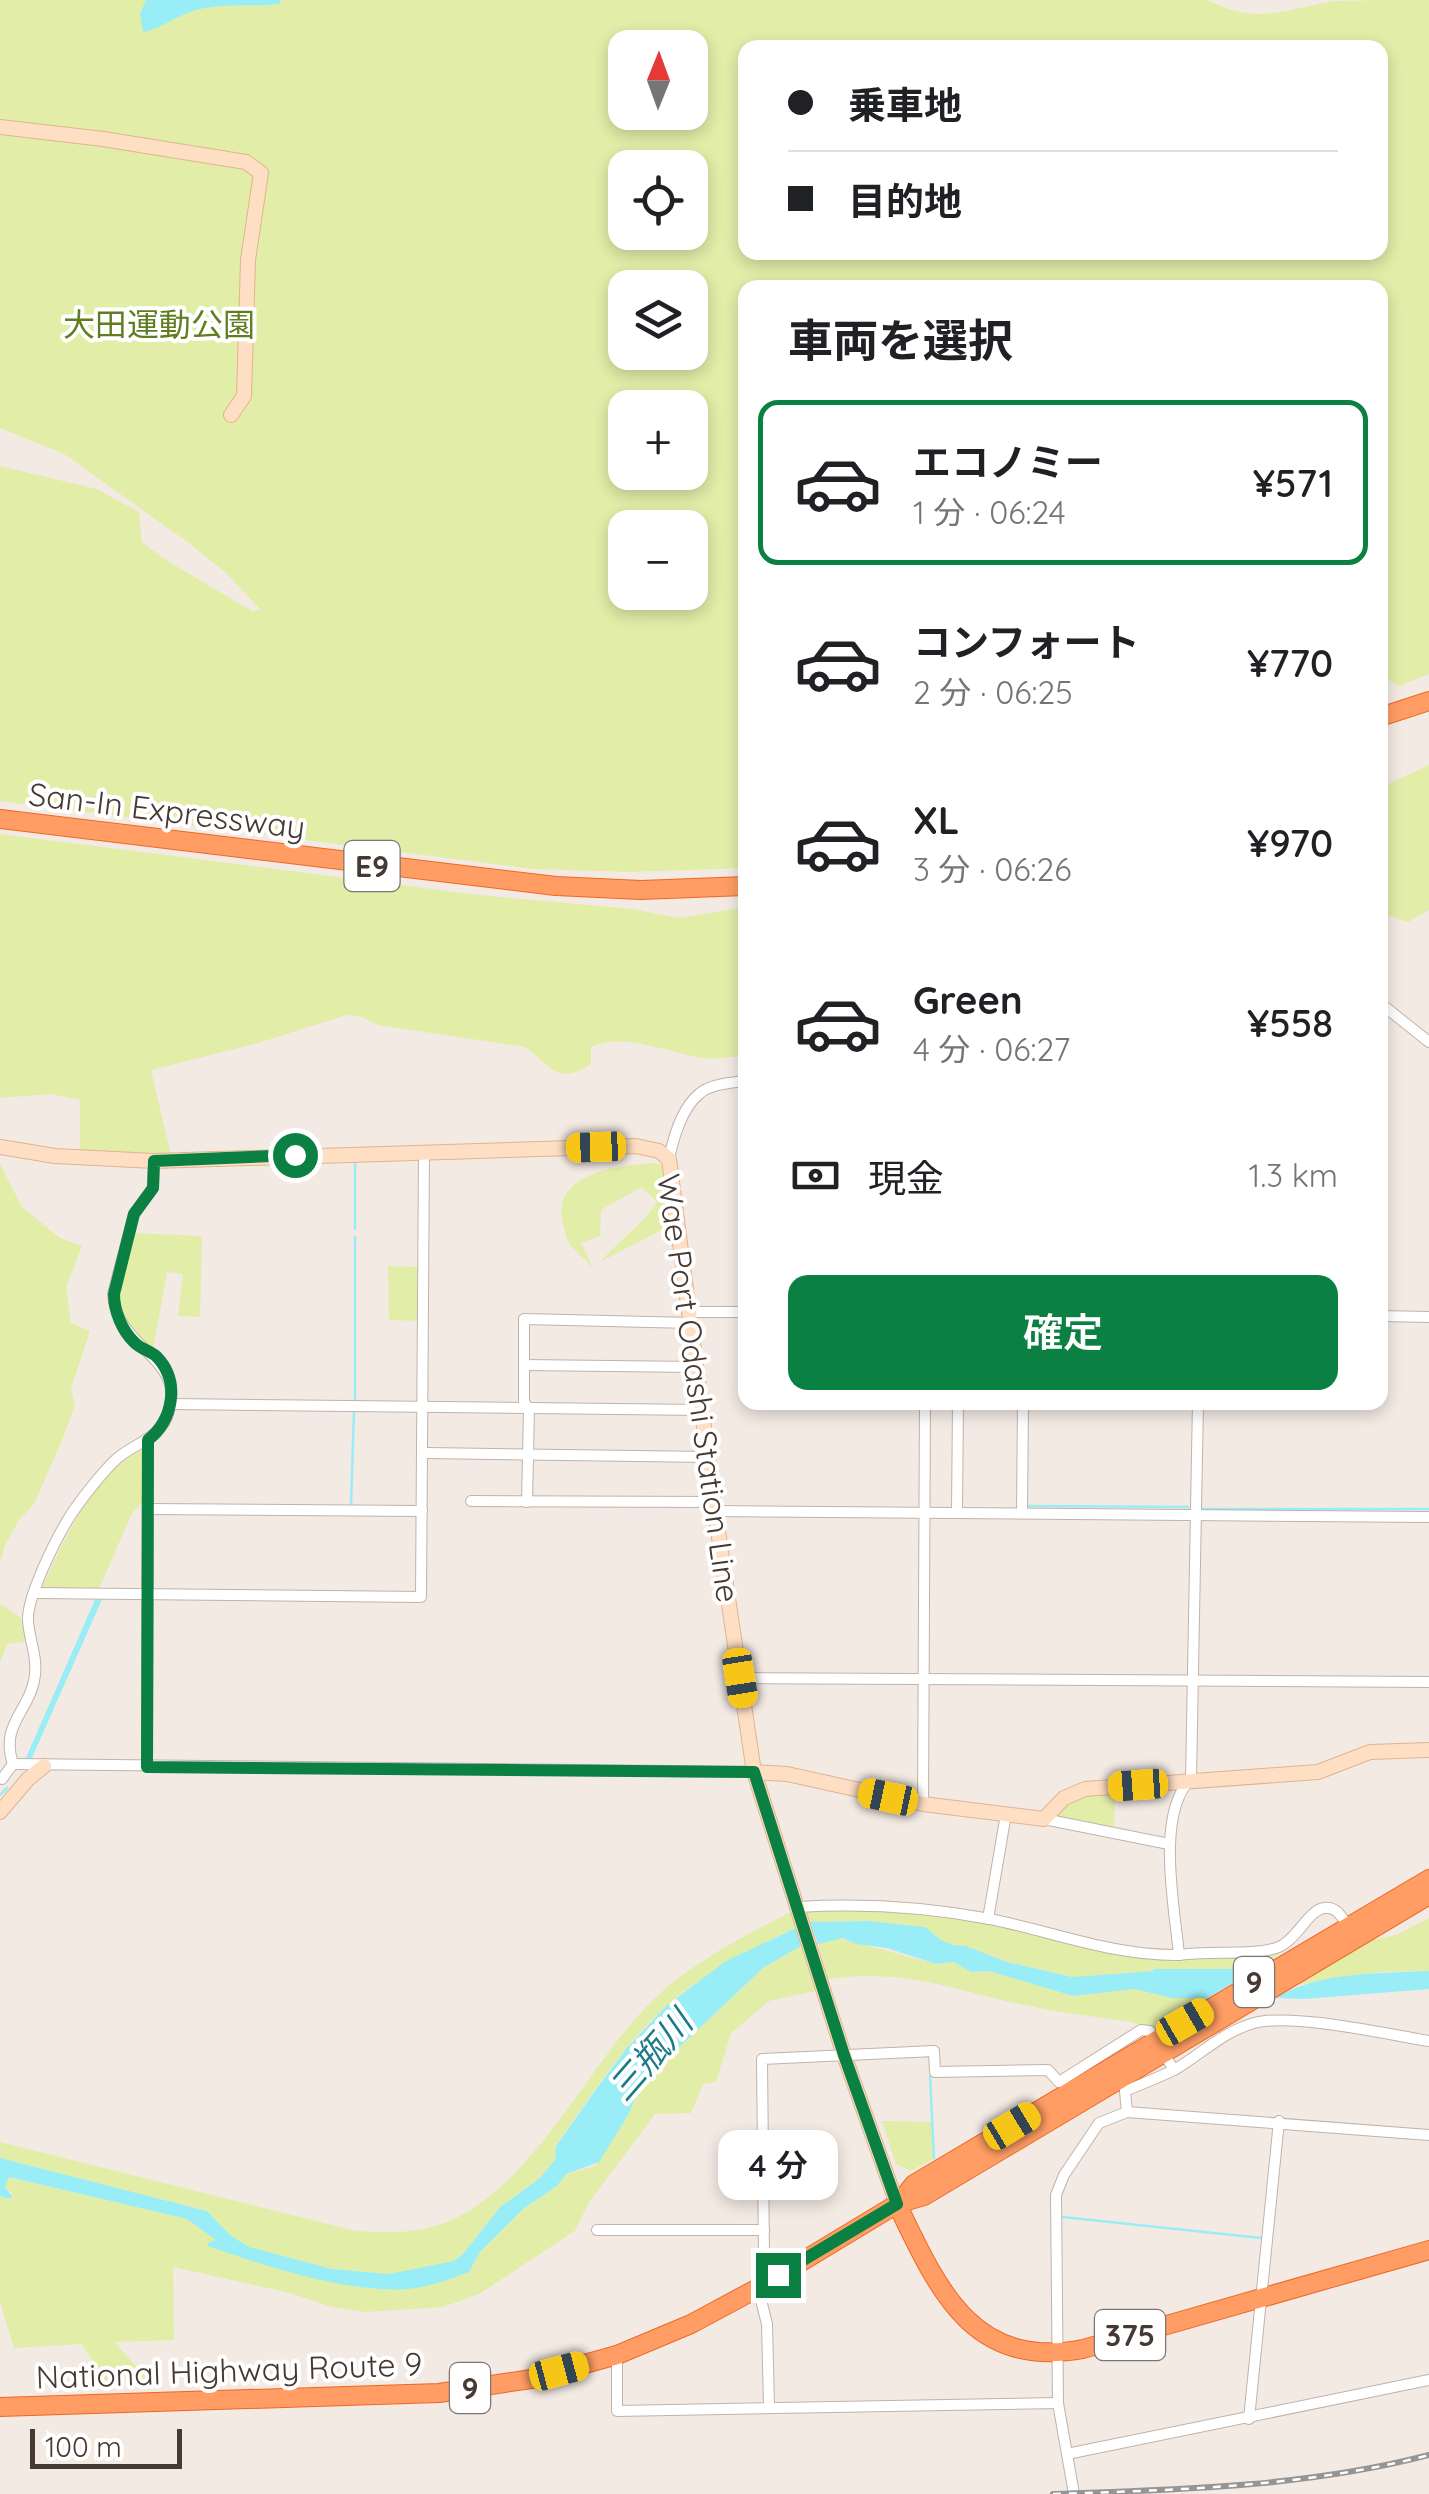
<!DOCTYPE html>
<html lang="ja">
<head>
<meta charset="utf-8">
<style>
  :root { --surface:#fff; --page:#f2f2f2; --text:#202124; --muted:#757577; --line:#e0e0e0; --accent:#0b8043 }
  body { margin:0; font-family:Quicksand,"Noto Sans JP",sans-serif; background:var(--page); color:var(--text); height:100vh; display:flex; flex-direction:column; font-size:38px; white-space:nowrap }
  * { box-sizing:border-box; margin:0 }
  p { font-size:32px; color:var(--muted) }
  .icon { flex:none; width:55px; height:55px; fill:none; stroke:currentColor; stroke-width:2; stroke-linecap:round; stroke-linejoin:round }
  .map { position:relative; flex:1; overflow:hidden }
  .drawer { position:absolute; left:738px; top:280px; width:650px; height:1130px; display:flex; flex-direction:column; background:var(--surface); border-radius:20px; box-shadow:0 5px 15px #0003 }
  .drawer>* { flex:none }
  .banner { position:absolute; left:738px; top:40px; width:650px; height:220px; border-radius:20px; box-shadow:0 5px 15px #0003; display:grid; align-content:center; height:220px; padding:0 50px; background:var(--surface) }
  .needle { width:65px; rotate:1deg }
  .controls { position:absolute; left:608px; top:30px; display:grid; gap:20px }
  .controls a { display:grid; place-items:center; width:100px; height:100px; border-radius:20px; background:var(--surface); box-shadow:0 5px 15px #0003; font-size:50px }
  .scale { position:absolute; left:30px; bottom:25px; width:152px; box-sizing:border-box; padding-left:10px; border:5px solid #463933; border-top:0; font-size:28px; line-height:35px; white-space:nowrap; color:#463933; -webkit-text-stroke:8px #fff; paint-order:stroke }
  .end { position:absolute; width:45px; height:45px; margin:-22px; border:12px solid #0b8043; background:#fff; box-shadow:0 0 0 5px #fff }
  .from { border-radius:50% }
  .bubble { position:absolute; height:70px; border-radius:20px; background:var(--surface); box-shadow:0 5px 15px #0003; font-size:32px; font-weight:600; line-height:70px; text-align:center }
  .car { position:absolute; width:30px; height:60px; margin:-30px -15px; border-radius:12px; box-shadow:0 0 8px 2px #0007; background:linear-gradient(#f5c518 24%,#345 0 40%,#f5c518 0 76%,#345 0 86%,#f5c518 0) }
  .banner b { display:flex; align-items:center; gap:35px; height:95px; font-size:38px }
  .banner b+b { border-top:2px solid var(--line) }
  .banner i { width:25px; height:25px; background:var(--text) }
  ul { padding:0; list-style:none }
  li { display:flex; align-items:center; gap:30px; height:165px; margin:0 20px 15px; padding:0 30px; border:5px solid transparent; border-radius:20px }
  li div { flex:1 }
  li b { display:block; font-size:38px }
  li em { font-style:normal; font-weight:600 }
  li.active { border-color:var(--accent) }
  li>.icon { width:90px; height:90px; stroke-width:1.5 }
  h2 { padding:0 50px; font-size:45px; line-height:120px }
  .pay { display:flex; align-items:center; gap:25px; height:110px; padding:0 50px; font-size:38px }
  .pay p { margin-inline-start:auto }
  .button { display:flex; gap:20px; margin-top:auto; padding:20px 50px }
  .button a { flex:1; height:115px; border-radius:20px; background:var(--accent); color:#fff; font-size:40px; font-weight:600; line-height:115px; text-align:center }
  .map>svg:first-child { display:block }
  .green { fill:#e2eda8; fill-rule:evenodd }
  .water { fill:#99edf7 }
  .lines { fill:none; stroke-linecap:round; stroke-linejoin:round }
  .stream { stroke:#99edf7; stroke-width:2.5 }
  .street-casing { stroke:#c3b2a8; stroke-width:12 }
  .secondary-casing { stroke:#dfb492; stroke-width:16 }
  .highway-casing { stroke:#ed6825; stroke-width:20 }
  .street { stroke:#fff; stroke-width:10 }
  .secondary { stroke:#ffdfc3; stroke-width:14 }
  .highway { stroke:#ff9d64; stroke-width:18 }
  .rail-casing { stroke:#959595; stroke-width:6 }
  .rail { stroke:#fff; stroke-width:2.5; stroke-dasharray:8; stroke-linecap:butt }
  .route { stroke:#0b8043; stroke-width:12 }
  .labels { text-anchor:middle; dominant-baseline:central; stroke-width:8; stroke-linejoin:round; paint-order:stroke }
  .shield { fill:#fff; stroke:#7e7470; stroke-width:2.5 }
  .shield-label { font-size:30px; font-weight:bold; fill:#463933 }
  .park-label { font-size:32px; fill:#5f7e21; stroke:#fff }
  .street-label { font-size:32px; fill:#463933; stroke:#fff }
  .water-label { font-size:35px; font-style:italic; fill:#1d7b89; stroke:#fff }
</style>
</head>
<body>
<div class="map">
<svg width="1429" height="2494" viewBox="0 0 1429 2494">
  <rect width="100%" height="100%" fill="#f4eae4"/>
  <g class="green">
    <path d="M0 0H1207C1259 26 1284 9 1335 1 1365 0 1399 0 1429 0V674L1399 686 1384 677 1380 678V288H745V868L629 872 533 869 0 801V466L97 489 139 512 142 542 164 559 252 611 261 610 226 573 186 541 64 454 0 428V135L44 140 67 129 0 119ZM625 48H690V112H625ZM745 48H1380V252H745ZM625 168H690V232H625ZM625 288H690V352H625ZM625 408H690V472H625ZM625 528H690V592H625Z"/>
    <polygon points="1429,765 1429,910 1408,922 1387,915 1380,918 1380,788"/>
    <path d="M0 834 479 895 632 909 679 918 745 907V1056C733 1056 719 1060 706 1058 670 1054 624 1031 591 1047V1064C558 1087 550 1065 525 1047L378 1025 362 1017 347 1015 258 1043 151 1070 170 1151 168 1156 80 1151V1100L51 1094 0 1098Z"/>
    <path d="M654 1163 664 1165 671 1225 600 1262C618 1242 644 1223 657 1202L642 1187 601 1210 600 1236 581 1243 593 1268C586 1260 577 1253 570 1245 566 1239 565 1230 563 1223 551 1173 619 1165 654 1163Z"/>
    <polygon points="0,1164 22,1207 60,1238 82,1246 66,1287 71,1323 90,1331 71,1388 75,1406 60,1445 34,1504 19,1520 5,1545 0,1563"/>
    <path d="M133 1233 202 1236 200 1317 178 1316 183 1274 167 1272 153 1350C105 1308 117 1288 133 1233Z"/>
    <polygon points="388,1266 419,1267 421,1321 389,1320"/>
    <path d="M145 1449 144 1501 132 1513 98 1591 42 1588C64 1540 93 1471 145 1449Z"/>
    <polygon points="0,1604 21,1618 29,1641 7,1644 0,1663"/>
    <polygon points="1115,1792 1114,1828 1053,1816 1077,1795"/>
    <polygon points="852,1907 968,1918 1145,1959 1283,1952 1251,1972 1231,1969 1155,1969 1153,1971 1072,1977 1007,1962 966,1946 955,1945 941,1941 925,1927 868,1921 810,1922 807,1911"/>
    <path d="M791 1912 796 1928C757 1944 692 1981 662 2010 621 2049 589 2098 556 2145L555 2160 540 2178 500 2207 463 2254 454 2261 407 2271 389 2274 332 2269 272 2254 249 2247 230 2235 207 2211 0 2158V2142L356 2231C387 2233 418 2234 447 2222 534 2187 589 2061 655 1998 690 1964 747 1934 791 1912Z"/>
    <polygon points="1429,1918 1429,1971 1379,1972 1297,1985 1368,1941 1396,1935"/>
    <path d="M836 1937 936 1964 954 1962 971 1972 989 1971 1073 1996 1135 1989 1171 1998H1208L1157 2028C1121 2018 1086 2017 1050 2010 969 1997 914 1966 828 1979L818 1944Z"/>
    <polygon points="801,1946 815,1991 769,2001 731,2033 716,2082 703,2084 691,2113 655,2114 589,2202 575,2231 479,2294 443,2307 366,2312 331,2307 290,2293 173,2267 174,2340 114,2342 150,2381 81,2381 94,2363 82,2344 14,2348 0,2302 0,2196 10,2199 12,2193 5,2187 8,2177 187,2219 217,2240 215,2243 374,2289 415,2288 469,2272 480,2252 523,2209 557,2186 566,2174 595,2166 627,2117 640,2089 668,2058 763,1968"/>
    <polygon points="882,2121 931,2122 933,2159 911,2171 896,2164"/>
  </g>
  <g class="water">
    <path d="M146 0H281L279 4C251 7 223 3 196 10 177 15 161 29 143 32L140 14Z"/>
    <polygon points="97,1595 104,1595 31,1760 25,1760"/>
    <polygon points="868,1921 925,1927 941,1940 954,1945 966,1946 1007,1962 1072,1977 1153,1971 1154,1969 1232,1969 1251,1972 1208,1998 1171,1998 1135,1989 1073,1996 989,1971 971,1972 954,1962 936,1964 887,1948 856,1944 843,1938 818,1944 810,1922"/>
    <path d="M796 1928 801 1946 763 1968 668 2058 640 2089 627 2117 599 2162 566 2174 557 2186 523 2209 480 2252 469 2272C450 2279 429 2287 408 2289 345 2293 268 2267 208 2246V2243L216 2240 187 2219 9 2177 5 2187 12 2196 10 2199 0 2196V2158L207 2211 230 2235 249 2247 332 2269 389 2274 454 2261 463 2254 500 2207 540 2178 555 2160 556 2146 594 2092 626 2049 666 2006 726 1961Z"/>
    <path d="M1429 1971V1989L1305 1999 1275 1998C1318 1972 1380 1973 1429 1971Z"/>
  </g>
  <g class="lines">
    <g class="stream">
      <polyline points="355,1229 355,1164"/>
      <polyline points="355,1401 355,1237"/>
      <polyline points="351,1506 354,1410"/>
      <polyline points="1029,1506 1188,1507"/>
      <polyline points="1202,1509 1429,1509"/>
      <polyline points="0,1795 7,1788"/>
      <polyline points="930,2076 934,2158"/>
      <polyline points="1063,2217 1261,2238"/>
    </g>
    <g class="street-casing">
      <g id="street">
        <polyline points="1380,1003 1429,1042"/>
        <path d="M669 1159C673 1139 682 1108 699 1094 710 1084 730 1083 745 1081"/>
        <polyline points="688,1312 745,1312"/>
        <polyline points="1380,1316 1429,1317"/>
        <polyline points="524,1365 696,1367"/>
        <path d="M1198 1402 1191 1779C1155 1813 1175 1910 1179 1955 1208 1950 1250 1956 1276 1948 1296 1942 1308 1910 1324 1908 1336 1906 1342 1917 1348 1926"/>
        <polyline points="171,1404 702,1410"/>
        <polyline points="426,1453 710,1457"/>
        <polyline points="471,1501 715,1502"/>
        <polyline points="527,1502 529,1409 524,1402 524,1319 691,1323"/>
        <polyline points="148,1509 422,1511"/>
        <polyline points="715,1511 1429,1517"/>
        <polyline points="957,1512 958,1402"/>
        <polyline points="1022,1513 1023,1402"/>
        <polyline points="36,1593 421,1597 424,1152"/>
        <polyline points="740,1678 1429,1682"/>
        <polyline points="13,1764 754,1772"/>
        <path d="M13 1764C0 1725 28 1712 34 1681 39 1659 29 1641 28 1620 27 1597 55 1541 67 1521 77 1504 106 1467 120 1456 140 1441 162 1437 169 1411 185 1356 116 1349 113 1294L134 1214 153 1188 154 1161"/>
        <polyline points="147,1767 148,1440"/>
        <polyline points="2,1779 13,1764"/>
        <polyline points="923,1804 925,1402"/>
        <polyline points="1044,1819 1169,1844"/>
        <path d="M798 1907C863 1903 926 1907 990 1919 1054 1932 1113 1956 1179 1955"/>
        <polyline points="988,1919 1006,1814"/>
        <path d="M1127 2112 1125 2091C1141 2084 1158 2078 1174 2070 1200 2055 1224 2031 1254 2023 1294 2013 1385 2034 1429 2041"/>
        <polyline points="597,2230 764,2230"/>
        <polyline points="778,2275 764,2255 762,2059 934,2051 935,2072 1048,2070 1059,2082 1141,2030 1150,2031 1174,2070"/>
        <polyline points="758,2288 767,2324 769,2406"/>
        <polyline points="617,2355 617,2411 1058,2403"/>
        <polyline points="1249,2419 1279,2121"/>
        <polyline points="1067,2454 1429,2380"/>
        <polyline points="1074,2494 1058,2403 1056,2195 1064,2175 1099,2123 1127,2112 1429,2135"/>
      </g>
    </g>
    <g class="secondary-casing">
      <g id="secondary">
        <polyline points="0,127 103,139 246,162 261,173 248,260 244,396 231,415"/>
        <polyline points="0,1147 55,1156 154,1161 636,1146 659,1151 669,1159 715,1511 754,1772 844,2055 897,2204"/>
        <polyline points="754,1772 787,1774 923,1804 1044,1819 1064,1798 1085,1789 1318,1772 1370,1752 1429,1750"/>
        <polyline points="0,1812 28,1779 44,1766"/>
      </g>
    </g>
    <g class="highway-casing">
      <g id="highway">
        <polyline points="1380,717 1429,701"/>
        <polyline points="0,819 556,886 641,890 745,886"/>
        <path d="M897 2204C938 2289 972 2370 1083 2349L1429 2250"/>
        <polyline points="898,2204 914,2184 1429,1879"/>
        <polyline points="0,2407 439,2393 531,2379 617,2355 691,2324 758,2288 897,2204 924,2196 1429,1895"/>
      </g>
    </g>
    <use href="#street" class="street"/>
    <use href="#secondary" class="secondary"/>
    <use href="#highway" class="highway"/>
    <g class="rail-casing">
      <path id="rail" d="M1053 2494C1176 2490 1307 2487 1429 2455"/>
    </g>
    <use href="#rail" class="rail"/>
  </g>
  <g class="lines">
    <path class="route" d="M295 1155 154 1161 153 1188 134 1214 114 1294C114 1311 122 1331 135 1343 141 1349 150 1351 156 1356 181 1381 173 1420 148 1440L147 1767 754 1772 844 2055 897 2204 778 2275"/>
  </g>
  <g class="labels">
    <g class="shield">
      <rect x="344.5" y="841" width="55" height="50" rx="8"/>
      <rect x="1234" y="1957" width="40" height="50" rx="8"/>
      <rect x="1095" y="2310" width="70" height="50" rx="8"/>
      <rect x="450" y="2363" width="40" height="50" rx="8"/>
    </g>
    <g class="shield-label">
      <text x="372" y="866">E9</text>
      <text x="1254" y="1982">9</text>
      <text x="1130" y="2335">375</text>
      <text x="470" y="2388">9</text>
    </g>
    <g class="park-label">
      <text x="159" y="324">大田運動公園</text>
    </g>
    <g class="street-label">
      <text transform="translate(167 810) rotate(7)">San-In Expressway</text>
      <text transform="translate(699 1388) rotate(82)">Wae Port Odashi Station Line</text>
      <text transform="translate(229 2370) rotate(-2)">National Highway Route 9</text>
    </g>
    <g class="water-label">
      <text transform="translate(650 2055) rotate(-49)">三瓶川</text>
    </g>
  </g>
</svg>
<div class="controls">
<a><svg class="needle" viewBox="-14 -14 28 28"><path d="M0-13l5 13h-10z" fill="#e53935"/><path d="M0 13l5-13h-10z" fill="#757577"/></svg></a>
<a><svg class="icon" aria-label="locate" viewBox="0 0 24 24"><circle cx="12" cy="12" r="6"/><path d="M12 2v4M12 18v4M2 12h4M18 12h4"/></svg></a>
<a><svg class="icon" aria-label="layers" viewBox="0 0 24 24"><path d="M12 4l9 5-9 5-9-5zM3 14l9 5 9-5"/></svg></a>
<a>+</a>
<a>−</a>
</div>
<div class="scale">100 m</div>
<i class="end from" style="left:295px;top:1155px"></i>
<i class="end" style="left:778px;top:2275px"></i>
<div class="bubble" style="left:718px;top:2130px;width:120px">4 分</div>
<i class="car" style="left:596px;top:1147px;rotate:268deg"></i>
<i class="car" style="left:740px;top:1678px;rotate:171deg"></i>
<i class="car" style="left:1138px;top:1785px;rotate:266deg"></i>
<i class="car" style="left:888px;top:1797px;rotate:282deg"></i>
<i class="car" style="left:1185px;top:2022px;rotate:60deg"></i>
<i class="car" style="left:1012px;top:2126px;rotate:59deg"></i>
<i class="car" style="left:559px;top:2371px;rotate:75deg"></i>
<div class="banner">
<b><i class="from"></i>乗車地</b>
<b><i></i>目的地</b>
</div>
<section class="drawer">
<h2>車両を選択</h2>
<ul>
<li class="active"><svg class="icon" aria-label="car" viewBox="0 0 24 24"><path d="M5 17H2v-5l4-1 3-4h7l3 4 3 1v5h-3M9 17h6M6 11h13"/><circle cx="7" cy="17" r="2"/><circle cx="17" cy="17" r="2"/></svg><div><b>エコノミー</b><p>1 分 · 06:24</p></div><em>¥571</em></li>
<li><svg class="icon" aria-label="car" viewBox="0 0 24 24"><path d="M5 17H2v-5l4-1 3-4h7l3 4 3 1v5h-3M9 17h6M6 11h13"/><circle cx="7" cy="17" r="2"/><circle cx="17" cy="17" r="2"/></svg><div><b>コンフォート</b><p>2 分 · 06:25</p></div><em>¥770</em></li>
<li><svg class="icon" aria-label="car" viewBox="0 0 24 24"><path d="M5 17H2v-5l4-1 3-4h7l3 4 3 1v5h-3M9 17h6M6 11h13"/><circle cx="7" cy="17" r="2"/><circle cx="17" cy="17" r="2"/></svg><div><b>XL</b><p>3 分 · 06:26</p></div><em>¥970</em></li>
<li><svg class="icon" aria-label="car" viewBox="0 0 24 24"><path d="M5 17H2v-5l4-1 3-4h7l3 4 3 1v5h-3M9 17h6M6 11h13"/><circle cx="7" cy="17" r="2"/><circle cx="17" cy="17" r="2"/></svg><div><b>Green</b><p>4 分 · 06:27</p></div><em>¥558</em></li>
</ul>
<div class="pay"><svg class="icon" aria-label="cash" viewBox="0 0 24 24"><path d="M3 7h18v10H3z"/><circle cx="12" cy="12" r="2"/></svg>現金<p>1.3 km</p></div>
<div class="button"><a>確定</a></div>
</section>
</div>
</body>
</html>
